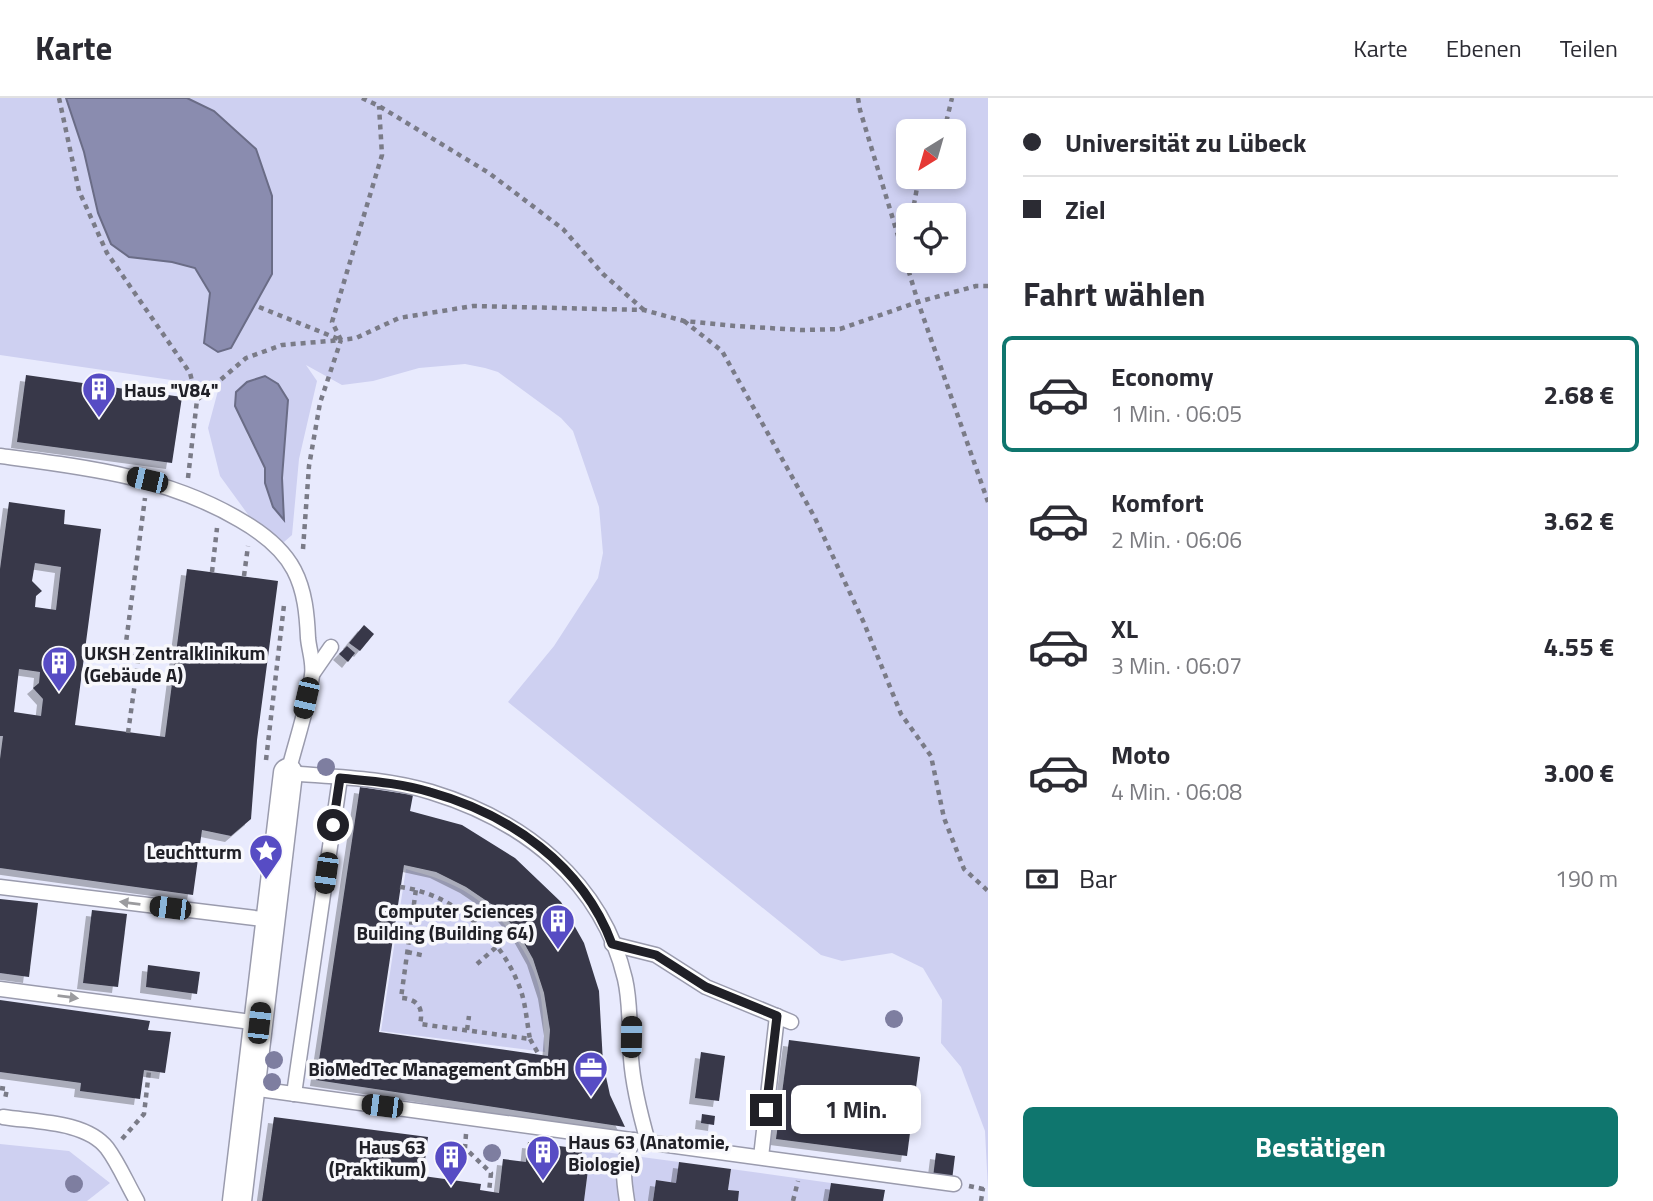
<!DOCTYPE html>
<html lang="de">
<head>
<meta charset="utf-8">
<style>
  :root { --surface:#fff; --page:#f7f7f7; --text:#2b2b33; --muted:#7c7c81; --line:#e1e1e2; --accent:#0f766e }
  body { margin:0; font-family:"Titillium Web",sans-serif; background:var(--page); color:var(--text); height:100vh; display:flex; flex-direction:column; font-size:26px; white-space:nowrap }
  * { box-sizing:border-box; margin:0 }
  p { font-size:23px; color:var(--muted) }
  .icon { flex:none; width:38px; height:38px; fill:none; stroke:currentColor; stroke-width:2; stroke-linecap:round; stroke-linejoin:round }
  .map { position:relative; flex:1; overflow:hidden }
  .sheet { display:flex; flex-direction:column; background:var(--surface); width:665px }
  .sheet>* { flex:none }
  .hud { display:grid; align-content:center; height:154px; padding:0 35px; background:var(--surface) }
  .needle { width:46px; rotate:217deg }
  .controls { position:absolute; left:896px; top:21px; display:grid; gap:14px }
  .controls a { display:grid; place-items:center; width:70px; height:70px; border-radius:10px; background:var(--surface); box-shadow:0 4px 10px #0003; font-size:35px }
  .end { position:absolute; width:32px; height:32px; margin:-16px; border:9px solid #202027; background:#fff; box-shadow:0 0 0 4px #fff }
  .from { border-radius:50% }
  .bubble { position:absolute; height:49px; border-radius:10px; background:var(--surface); box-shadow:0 4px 10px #0003; font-size:23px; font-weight:700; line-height:49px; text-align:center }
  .car { position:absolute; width:21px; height:42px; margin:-21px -10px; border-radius:9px; box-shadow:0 0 5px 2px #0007; background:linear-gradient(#222 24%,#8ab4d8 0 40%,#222 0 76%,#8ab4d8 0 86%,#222 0) }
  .hud b { display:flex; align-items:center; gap:24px; height:66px; font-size:26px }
  .hud b+b { border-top:2px solid var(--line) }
  .hud i { width:18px; height:18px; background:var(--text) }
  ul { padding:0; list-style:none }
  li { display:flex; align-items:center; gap:21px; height:116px; margin:0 14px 10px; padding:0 21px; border:4px solid transparent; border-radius:10px }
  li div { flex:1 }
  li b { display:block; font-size:26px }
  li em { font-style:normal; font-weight:700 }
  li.on { border-color:var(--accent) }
  li>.icon { width:63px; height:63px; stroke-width:1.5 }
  h2 { padding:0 35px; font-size:32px; line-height:84px }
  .pay { display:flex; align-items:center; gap:18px; height:77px; padding:0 35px; font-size:26px }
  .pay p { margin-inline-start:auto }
  .action { display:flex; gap:14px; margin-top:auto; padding:14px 35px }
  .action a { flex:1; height:80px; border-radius:10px; background:var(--accent); color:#fff; font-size:28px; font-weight:700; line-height:80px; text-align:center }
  header { display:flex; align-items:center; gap:42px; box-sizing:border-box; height:98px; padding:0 35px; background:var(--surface); border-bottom:2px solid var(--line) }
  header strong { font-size:33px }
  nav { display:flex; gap:38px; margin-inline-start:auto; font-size:24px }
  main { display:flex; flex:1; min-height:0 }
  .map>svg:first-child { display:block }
  .green { fill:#ced0f1; fill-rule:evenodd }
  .water { fill:#8a8caf; stroke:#6a6c86; stroke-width:2 }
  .building { fill:#383948; fill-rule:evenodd; filter:url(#shadow) }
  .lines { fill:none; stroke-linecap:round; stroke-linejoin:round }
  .service-casing { stroke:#9a9bad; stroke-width:17 }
  .minor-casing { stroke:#9a9bad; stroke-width:31 }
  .path { stroke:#7a7b87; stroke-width:4.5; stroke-dasharray:5 5; stroke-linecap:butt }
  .service { stroke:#fff; stroke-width:14 }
  .minor { stroke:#fff; stroke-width:28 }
  .tree { fill:#7e7ea0 }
  .oneway { fill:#9b9b9e }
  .route { stroke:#202027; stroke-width:9 }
  .labels { text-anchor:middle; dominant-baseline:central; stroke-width:7; stroke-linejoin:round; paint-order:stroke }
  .poi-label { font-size:19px; font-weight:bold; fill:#202027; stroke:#f8f8fc; text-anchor:end }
</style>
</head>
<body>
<header>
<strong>Karte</strong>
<nav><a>Karte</a><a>Ebenen</a><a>Teilen</a></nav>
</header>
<main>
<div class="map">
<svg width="988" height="1103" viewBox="0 0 988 1103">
  <defs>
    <filter id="shadow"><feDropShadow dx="-6" dy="6" stdDeviation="0" flood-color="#0004"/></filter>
  </defs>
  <rect width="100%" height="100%" fill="#e8eafd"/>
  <g class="green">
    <path d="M0 0H66L84 54 129 159 172 164 195 170 210 195 204 245 231 250 272 176 214 13 187 0H988V1092L985 1033 961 969 941 945 942 902 923 870 892 855 842 863 821 857 508 604 554 548 598 480 603 455 599 409 573 333 561 320 498 274 485 270 465 266 419 270 373 283 342 287 306 267 317 283 299 361 292 437 284 444 268 437 252 422 220 378 208 330 219 289 0 257ZM908 33H954V79H908ZM908 117H954V163H908ZM246 334 282 380 284 420 265 385V370Z"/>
    <path d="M406 771C419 775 433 778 446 784 489 801 528 845 539 890 544 910 543 933 545 954L381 933Z"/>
    <polygon points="0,1046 69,1053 110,1085 87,1103 0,1103"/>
    <polygon points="582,1051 679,1064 676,1085 656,1082 653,1103 584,1103 588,1073 580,1072"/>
    <polygon points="731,1071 831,1085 828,1103 738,1103 728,1092"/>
  </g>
  <g class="water">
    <polygon points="66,0 187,0 214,13 256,51 272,98 272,176 231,250 218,254 204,245 210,195 195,170 172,164 129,159 111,146 98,115 84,54"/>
    <polygon points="265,278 278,286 288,302 282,380 284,422 273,409 265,385 265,370 235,308 236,294 247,284"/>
  </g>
  <g class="building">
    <polygon points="26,277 182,299 172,365 17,344"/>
    <path d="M9 404 65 412 64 426 101 431 75 627 165 639 187 471 278 483 257 642 251 721 231 738 202 732 193 797 0 770V661L3 638H0V471ZM35 465 61 469 56 512 35 509 36 498 42 493 32 483ZM19 571 40 574 39 585 33 590 43 601 41 618 14 614Z"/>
    <polygon points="364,527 374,536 360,553 349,545"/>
    <polygon points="347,548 355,555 348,564 339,556"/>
    <path d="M360 689 413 697 410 713 462 727 515 760 561 804 584 845 599 893 603 965 610 997 625 1029 316 982ZM404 767 436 774 466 789 497 810 513 828 517 826 522 833 519 836 533 861 544 895 550 932 548 958 379 934Z"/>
    <polygon points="0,801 38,805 29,879 0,875"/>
    <polygon points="92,812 127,816 118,889 83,885"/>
    <polygon points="148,867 200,874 197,896 146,889"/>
    <polygon points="0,902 150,923 148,932 171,934 165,975 144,972 140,1001 80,993 81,985 0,974"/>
    <polygon points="789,942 920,959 907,1058 776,1041"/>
    <polygon points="701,954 725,958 719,1003 695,1000"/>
    <polygon points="702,1016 715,1018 714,1027 701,1025"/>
    <polygon points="274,1019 428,1039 423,1078 481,1086 480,1092 499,1095 503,1061 526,1064 528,1044 582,1051 580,1072 588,1072 584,1103 262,1103"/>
    <polygon points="936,1055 955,1058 952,1082 933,1079"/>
    <polygon points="679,1064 731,1071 728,1092 739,1093 738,1103 653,1103 656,1082 676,1085"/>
    <polygon points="831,1085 885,1092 883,1103 828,1103"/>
  </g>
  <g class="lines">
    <g class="service-casing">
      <g id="service">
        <path d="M0 358C84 369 166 378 240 422 261 434 283 451 294 472 305 493 307 517 308 540 309 552 314 565 312 577 309 606 295 646 288 675 335 679 385 680 431 694 523 722 602 783 625 881 631 907 629 933 631 960 633 989 640 1016 648 1044"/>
        <polyline points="313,575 331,549"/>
        <polyline points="0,789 271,822"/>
        <polyline points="612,846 656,857 706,889 791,924"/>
        <polyline points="0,891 259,925"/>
        <polyline points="250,990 954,1086"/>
        <polyline points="294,996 340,680"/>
        <path d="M3 1019C35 1024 86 1023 107 1050 119 1066 127 1086 137 1103"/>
        <polyline points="761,1059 777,918"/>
        <path d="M627 1103C623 1078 621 1064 634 1042"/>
      </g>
    </g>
    <g class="minor-casing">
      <polyline id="minor" points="237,1103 288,675"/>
    </g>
    <g class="path">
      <polyline points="59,0 79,93 107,155 190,275 197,302"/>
      <polyline points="362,0 379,8 489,75 563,131 603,176 644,212"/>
      <polyline points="858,0 860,12 918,204 988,404"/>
      <polyline points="944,33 952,0"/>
      <polyline points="912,117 919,79"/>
      <polyline points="905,163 908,146"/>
      <polyline points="259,209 341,242"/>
      <polyline points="684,223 722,253 815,420 864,525 901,616 931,658 944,720 964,771 988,793"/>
      <polyline points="341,242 332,224 382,57 379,8"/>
      <polyline points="188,380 197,302 246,260 282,247 341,242"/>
      <polyline points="303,451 309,368 320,305 341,242 356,240 399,220 473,208 644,212 684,223 735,228 802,232 840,231 918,204 976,188 988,188"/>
      <polyline points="212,474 217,430"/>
      <polyline points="244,478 248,448"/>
      <polyline points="128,635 138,563 125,552 145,400"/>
      <polyline points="266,662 284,507"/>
      <path d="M400 789C456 796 503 841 521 893 526 908 527 926 530 941L420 926C424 909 417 901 401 900L416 791"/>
      <polyline points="407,854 426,858"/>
      <polyline points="477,866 519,829"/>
      <polyline points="467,932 469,918"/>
      <polyline points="530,941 539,957"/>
      <polyline points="0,990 7,991 5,1001"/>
      <polyline points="466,1036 465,1050 491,1075 489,1094"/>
      <polyline points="122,1041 144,1016 149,973"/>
      <polyline points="969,1088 988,1092"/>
      <polyline points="793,1103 798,1083"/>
      <polyline points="981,1103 983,1090"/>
    </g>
    <use href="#service" class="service"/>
    <use href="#minor" class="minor"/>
  </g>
  <g class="tree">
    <circle cx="326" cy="669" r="9"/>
    <circle cx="894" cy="921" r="9"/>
    <circle cx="274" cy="962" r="9"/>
    <circle cx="272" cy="984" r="9"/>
    <circle cx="492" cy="1055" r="9"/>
    <circle cx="74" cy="1086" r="9"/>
  </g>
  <defs><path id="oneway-solid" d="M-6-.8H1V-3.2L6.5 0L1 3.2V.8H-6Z" transform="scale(1.75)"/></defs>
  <g class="oneway">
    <use href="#oneway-solid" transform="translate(130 805) rotate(-173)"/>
    <use href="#oneway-solid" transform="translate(68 899) rotate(7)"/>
  </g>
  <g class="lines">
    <path class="route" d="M333 727 340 680C370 683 401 685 430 694 509 716 583 767 612 846L656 857 706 889 777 918 766 1012"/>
  </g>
  <defs>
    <g id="building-pin" transform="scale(1.75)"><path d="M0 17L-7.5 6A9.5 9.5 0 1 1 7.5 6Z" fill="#574cc4" stroke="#f8f8fc"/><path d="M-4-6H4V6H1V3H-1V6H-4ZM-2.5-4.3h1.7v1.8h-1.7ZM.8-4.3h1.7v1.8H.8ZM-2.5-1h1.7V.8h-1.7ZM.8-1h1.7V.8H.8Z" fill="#fff"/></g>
    <g id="sight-pin" transform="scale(1.75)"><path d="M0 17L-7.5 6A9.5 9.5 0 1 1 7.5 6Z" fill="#574cc4" stroke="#f8f8fc"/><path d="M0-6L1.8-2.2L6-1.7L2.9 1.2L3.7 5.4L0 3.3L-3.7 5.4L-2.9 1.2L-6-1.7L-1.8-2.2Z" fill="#fff"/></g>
    <g id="office-pin" transform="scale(1.75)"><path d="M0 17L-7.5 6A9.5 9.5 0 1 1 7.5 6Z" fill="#574cc4" stroke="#f8f8fc"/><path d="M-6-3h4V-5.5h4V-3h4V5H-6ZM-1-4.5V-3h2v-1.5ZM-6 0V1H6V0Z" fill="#fff"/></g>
  </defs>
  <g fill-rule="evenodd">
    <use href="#building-pin" x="99" y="291"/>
    <use href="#building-pin" x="59" y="565"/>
    <use href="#sight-pin" x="266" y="753"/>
    <use href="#building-pin" x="558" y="823"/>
    <use href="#office-pin" x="591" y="970"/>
    <use href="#building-pin" x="543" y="1054"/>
    <use href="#building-pin" x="451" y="1059"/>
  </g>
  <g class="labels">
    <g class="poi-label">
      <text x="124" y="291" text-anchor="start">Haus "V84"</text>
      <text x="84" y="554" text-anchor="start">UKSH Zentralklinikum<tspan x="84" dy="22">(Gebäude A)</tspan></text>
      <text x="242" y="753">Leuchtturm</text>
      <text x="534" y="812">Computer Sciences<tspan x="534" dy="22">Building (Building 64)</tspan></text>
      <text x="566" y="970">BioMedTec Management GmbH</text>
      <text x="568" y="1043" text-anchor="start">Haus 63 (Anatomie,<tspan x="568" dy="22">Biologie)</tspan></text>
      <text x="426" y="1048">Haus 63<tspan x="426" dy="22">(Praktikum)</tspan></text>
    </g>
  </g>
</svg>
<div class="controls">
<a><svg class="needle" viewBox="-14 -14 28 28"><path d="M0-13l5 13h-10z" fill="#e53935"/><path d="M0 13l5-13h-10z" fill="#7c7c81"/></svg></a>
<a><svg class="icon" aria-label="locate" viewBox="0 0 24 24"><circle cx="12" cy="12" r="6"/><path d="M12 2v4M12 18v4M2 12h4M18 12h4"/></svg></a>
</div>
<i class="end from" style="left:333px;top:727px"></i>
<i class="end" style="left:766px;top:1012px"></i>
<div class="bubble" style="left:791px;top:987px;width:130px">1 Min.</div>
<i class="car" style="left:147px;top:382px;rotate:283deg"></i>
<i class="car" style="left:306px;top:600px;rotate:193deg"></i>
<i class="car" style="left:326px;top:775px;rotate:188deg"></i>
<i class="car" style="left:170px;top:810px;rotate:277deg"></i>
<i class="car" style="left:259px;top:925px;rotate:6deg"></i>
<i class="car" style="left:631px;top:939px;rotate:1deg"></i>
<i class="car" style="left:382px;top:1008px;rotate:277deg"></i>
</div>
<section class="sheet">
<div class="hud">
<b><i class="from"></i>Universität zu Lübeck</b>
<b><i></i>Ziel</b>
</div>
<h2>Fahrt wählen</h2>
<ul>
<li class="on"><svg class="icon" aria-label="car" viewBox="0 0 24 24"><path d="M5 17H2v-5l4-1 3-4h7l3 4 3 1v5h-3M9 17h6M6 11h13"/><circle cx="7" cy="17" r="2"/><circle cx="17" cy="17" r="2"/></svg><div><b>Economy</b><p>1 Min. · 06:05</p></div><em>2.68 €</em></li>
<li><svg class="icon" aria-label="car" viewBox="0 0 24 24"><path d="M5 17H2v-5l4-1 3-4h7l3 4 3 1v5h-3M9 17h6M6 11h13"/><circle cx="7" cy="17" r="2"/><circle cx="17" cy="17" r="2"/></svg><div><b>Komfort</b><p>2 Min. · 06:06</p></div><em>3.62 €</em></li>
<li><svg class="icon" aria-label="car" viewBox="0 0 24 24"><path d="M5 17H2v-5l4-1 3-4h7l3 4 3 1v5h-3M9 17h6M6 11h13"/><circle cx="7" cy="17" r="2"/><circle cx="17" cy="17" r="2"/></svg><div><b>XL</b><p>3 Min. · 06:07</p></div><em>4.55 €</em></li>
<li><svg class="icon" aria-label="car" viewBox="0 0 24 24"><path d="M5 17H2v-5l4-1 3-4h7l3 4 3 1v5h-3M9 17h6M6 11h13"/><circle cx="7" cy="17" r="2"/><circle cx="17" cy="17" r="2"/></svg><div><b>Moto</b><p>4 Min. · 06:08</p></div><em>3.00 €</em></li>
</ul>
<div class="pay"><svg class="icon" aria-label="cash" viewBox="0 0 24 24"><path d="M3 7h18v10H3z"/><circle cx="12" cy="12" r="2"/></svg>Bar<p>190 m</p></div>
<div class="action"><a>Bestätigen</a></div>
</section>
</main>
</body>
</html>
